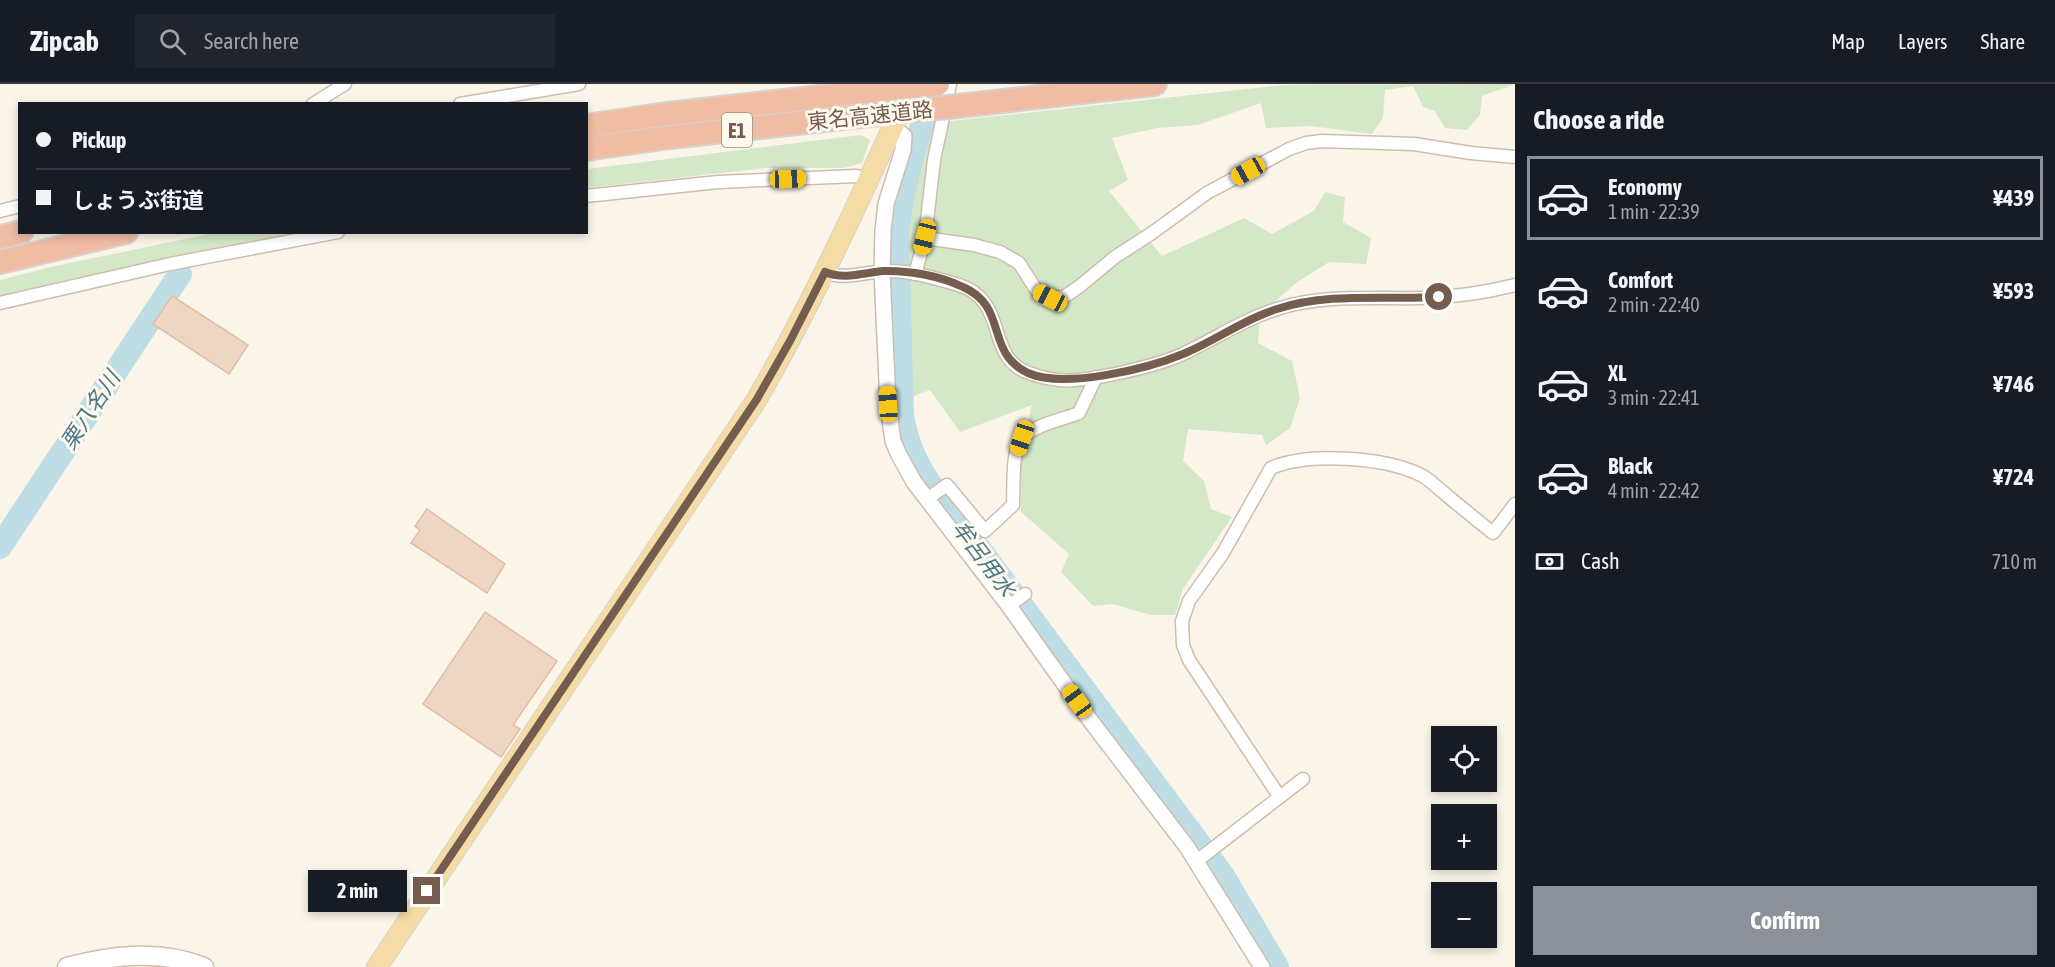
<!DOCTYPE html>
<html lang="en">
<head>
<meta charset="utf-8">
<style>
  :root { --surface:#171b24; --page:#20242c; --text:#f1f3f6; --muted:#9ea1a6; --line:#363941; --accent:#8c9099 }
  body { margin:0; font-family:"Asap Condensed","Noto Sans JP",sans-serif; background:var(--page); color:var(--text); height:100vh; display:flex; flex-direction:column; font-size:22px; white-space:nowrap }
  * { box-sizing:border-box; margin:0 }
  p { font-size:20px; color:var(--muted) }
  .icon { flex:none; width:33px; height:33px; fill:none; stroke:currentColor; stroke-width:2; stroke-linecap:round; stroke-linejoin:round }
  .map { position:relative; flex:1; overflow:hidden }
  .drawer { display:flex; flex-direction:column; background:var(--surface); width:540px }
  .drawer>* { flex:none }
  .guide { position:absolute; left:18px; top:18px; width:570px; height:132px; border-radius:0px; box-shadow:0 3px 9px #0003; display:grid; align-content:center; height:132px; padding:0 18px; background:var(--surface) }
  .buttons { position:absolute; left:1431px; top:642px; display:grid; gap:12px }
  .buttons a { display:grid; place-items:center; width:66px; height:66px; border-radius:0px; background:var(--surface); box-shadow:0 3px 9px #0003; font-size:30px }
  .end { position:absolute; width:27px; height:27px; margin:-14px; border:8px solid #745d4e; background:#fff; box-shadow:0 0 0 3px #fff }
  .from { border-radius:50% }
  .bubble { position:absolute; height:42px; border-radius:0px; background:var(--surface); box-shadow:0 3px 9px #0003; font-size:20px; font-weight:700; line-height:42px; text-align:center }
  .car { position:absolute; width:18px; height:36px; margin:-18px -9px; border-radius:8px; box-shadow:0 0 4px 2px #0007; background:linear-gradient(#f5c518 24%,#345 0 40%,#f5c518 0 76%,#345 0 86%,#f5c518 0) }
  .guide b { display:flex; align-items:center; gap:21px; height:57px; font-size:22px }
  .guide b+b { border-top:2px solid var(--line) }
  .guide i { width:15px; height:15px; background:var(--text) }
  ul { padding:0; list-style:none }
  li { display:flex; align-items:center; gap:18px; height:84px; margin:0 12px 9px; padding:0 6px; border:3px solid transparent; border-radius:0px }
  li div { flex:1 }
  li b { display:block; font-size:22px }
  li em { font-style:normal; font-weight:700 }
  li.selected { border-color:var(--accent) }
  li>.icon { width:54px; height:54px; stroke-width:1.5 }
  h2 { padding:0 18px; font-size:27px; line-height:72px }
  .pay { display:flex; align-items:center; gap:15px; height:66px; padding:0 18px; font-size:22px }
  .pay p { margin-inline-start:auto }
  .primary-button { display:flex; gap:12px; margin-top:auto; padding:12px 18px }
  .primary-button a { flex:1; height:69px; border-radius:0px; background:var(--accent); color:#fff; font-size:24px; font-weight:700; line-height:69px; text-align:center }
  header { display:flex; align-items:center; gap:36px; box-sizing:border-box; height:84px; padding:0 30px; background:var(--surface); border-bottom:2px solid var(--line) }
  header strong { font-size:28px }
  nav { display:flex; gap:33px; margin-inline-start:auto; font-size:21px }
  .search { width:420px; height:54px; background:var(--page); display:flex; align-items:center; gap:15px; box-sizing:border-box; padding:0 21px; border-radius:0px; color:var(--muted); font-size:22px }
  main { display:flex; flex:1; min-height:0 }
  .map>svg:first-child { display:block }
  .green { fill:#d4e8c8 }
  .lines { fill:none; stroke-linecap:round; stroke-linejoin:round }
  .river { stroke:#bedde4; stroke-width:24 }
  .building { fill:#efd6c2; stroke:#e1bda4; stroke-width:1.5 }
  .minor-casing { stroke:#cdbdaf; stroke-width:15 }
  .tertiary-casing { stroke:#cdbdaf; stroke-width:18 }
  .secondary-casing { stroke:#cfbead; stroke-width:21 }
  .primary-casing { stroke:#d8d2cd; stroke-width:22 }
  .motorway-casing { stroke:#d8d2cd; stroke-width:26 }
  .minor { stroke:#fff; stroke-width:12 }
  .tertiary { stroke:#fff; stroke-width:15 }
  .secondary { stroke:#fff; stroke-width:18 }
  .primary { stroke:#f5dba6; stroke-width:20 }
  .motorway { stroke:#f1bca4; stroke-width:22 }
  .motorway-bridge-casing { stroke:#d8d2cd; stroke-width:26; stroke-linecap:butt }
  .motorway-bridge { stroke:#f1bca4; stroke-width:22 }
  .route { stroke:#745d4e; stroke-width:8 }
  .labels { text-anchor:middle; dominant-baseline:central; stroke-width:6; stroke-linejoin:round; paint-order:stroke }
  .shield { fill:#fef9ef; stroke:#9d8c7e; stroke-width:1.5 }
  .shield-label { font-size:20px; font-weight:bold; fill:#745d4e }
  .street-label { font-size:21px; fill:#745d4e; stroke:#fef9ef }
  .water-label { font-size:22px; font-style:italic; fill:#497a86; stroke:#fef9ef }
</style>
</head>
<body>
<header>
<strong>Zipcab</strong>
<div class="search"><svg class="icon" aria-label="search" viewBox="0 0 24 24"><circle cx="10" cy="10" r="6"/><path d="M15 15l6 6"/></svg>Search here</div>
<nav><a>Map</a><a>Layers</a><a>Share</a></nav>
</header>
<main>
<div class="map">
<svg width="1515" height="883" viewBox="0 0 1515 883">
  <rect width="100%" height="100%" fill="#fbf5e9"/>
  <g class="green">
    <path d="M1515 0 1482 12 1480 31 1467 46 1445 44 1435 27 1423 23 1413 2 1385 6 1383 34 1372 50 1310 42 1266 44 1261 19 1198 41 1157 44 1112 54 1128 96 1109 107 1162 172 1244 134 1272 150 1314 127 1325 108 1345 113 1343 138 1371 154 1366 180 1329 178 1296 199 1260 230 1258 259 1292 277 1300 314 1290 344 1266 361 1262 351 1188 345 1183 377 1204 397 1211 425 1232 433 1183 505 1175 531H1150L1113 520 1093 522 1061 488 1069 470 1021 428V370L1032 321 960 348 930 306 909 314C907 236 894 107 933 39L1283 1Z"/>
    <polygon points="861,51 870,56 862,79 844,84 767,84 587,104 587,85"/>
    <polygon points="214,149 290,149 76,194 0,212 0,196 55,182"/>
  </g>
  <g class="lines">
    <g class="river">
      <path d="M934 8C917 53 902 100 897 148L902 332C910 376 927 398 954 431L1223 792 1277 883"/>
      <polyline points="0,463 180,190"/>
    </g>
  </g>
  <g class="building">
    <polygon points="172,212 248,261 229,290 153,240"/>
    <polygon points="427,425 505,480 487,509 411,459 420,446 415,442"/>
    <polygon points="485,528 557,577 513,641 520,645 501,673 423,620"/>
  </g>
  <g class="lines">
    <g class="minor-casing">
      <g id="minor">
        <polyline points="313,20 345,0"/>
        <polyline points="460,20 579,0"/>
        <polyline points="586,112 718,98 857,92 869,95"/>
        <polyline points="0,127 20,122"/>
        <polyline points="925,154 974,161 1000,168 1019,179 1037,207 1050,214 1064,213 1080,202 1115,173 1152,149 1207,109 1289,65 1306,59 1322,57 1414,60 1471,69 1515,73"/>
        <path d="M825 188C844 197 867 187 888 187 912 187 935 194 959 201 1011 218 983 276 1032 290 1040 293 1050 295 1059 296 1086 299 1162 281 1187 268 1216 254 1245 235 1277 225 1323 210 1373 215 1421 214 1453 213 1484 209 1515 201"/>
        <polyline points="915,190 925,154 934,76 950,0"/>
        <polyline points="0,219 170,180 338,148"/>
        <path d="M927 415 947 401 985 447 1013 421C1014 405 1011 364 1023 353 1037 340 1061 336 1079 329L1096 293"/>
        <polyline points="1013,519 1025,510"/>
        <path d="M1279 712 1189 576 1183 561 1182 537 1189 517 1223 469 1271 384C1309 368 1384 373 1421 391 1429 395 1436 403 1443 408 1459 422 1476 435 1493 449L1515 420"/>
        <polyline points="1202,773 1303,695"/>
      </g>
    </g>
    <g class="tertiary-casing">
      <polyline id="tertiary" points="893,43 904,52 903,66 886,120 883,147 882,188 888,320 893,357 899,371 914,398 1009,522 1090,636 1187,763 1262,883"/>
    </g>
    <g class="secondary-casing">
      <path id="secondary" d="M67 883C112 871 160 865 204 883"/>
    </g>
    <g class="primary-casing">
      <path id="primary" d="M377 883 757 315C813 218 859 117 905 16"/>
    </g>
    <g class="motorway-casing">
      <g id="motorway">
        <polyline points="958,22 1155,0"/>
        <polyline points="586,42 659,31 899,4"/>
        <polyline points="586,65 670,53 888,29"/>
        <polyline points="0,153 21,148"/>
        <polyline points="0,178 126,148"/>
      </g>
    </g>
    <use href="#minor" class="minor"/>
    <use href="#tertiary" class="tertiary"/>
    <use href="#secondary" class="secondary"/>
    <use href="#primary" class="primary"/>
    <use href="#motorway" class="motorway"/>
    <g class="motorway-bridge-casing">
      <g id="motorway-bridge">
        <polyline points="899,4 938,0"/>
        <polyline points="888,29 958,22"/>
      </g>
    </g>
    <use href="#motorway-bridge" class="motorway-bridge"/>
  </g>
  <g class="lines">
    <path class="route" d="M427 807 757 315 790 257 825 188C843 196 864 189 883 187 909 186 940 192 963 203 1009 223 984 268 1028 289 1064 305 1147 285 1183 270 1215 257 1244 235 1277 225 1329 208 1386 216 1439 213"/>
  </g>
  <g class="labels">
    <rect class="shield" x="722" y="29" width="30" height="34" rx="4.5"/>
    <g class="shield-label">
      <text x="737" y="46">E1</text>
    </g>
    <g class="street-label">
      <text transform="translate(870 31) rotate(-6)">東名高速道路</text>
    </g>
    <g class="water-label">
      <text transform="translate(90 326) rotate(-57)">栗八名川</text>
      <text transform="translate(984 474) rotate(53)">牟呂用水</text>
    </g>
  </g>
</svg>
<div class="buttons">
<a><svg class="icon" aria-label="locate" viewBox="0 0 24 24"><circle cx="12" cy="12" r="6"/><path d="M12 2v4M12 18v4M2 12h4M18 12h4"/></svg></a>
<a>+</a>
<a>−</a>
</div>
<i class="end from" style="left:1439px;top:213px"></i>
<i class="end" style="left:427px;top:807px"></i>
<div class="bubble" style="left:308px;top:786px;width:99px">2 min</div>
<i class="car" style="left:1248px;top:87px;rotate:241deg"></i>
<i class="car" style="left:788px;top:95px;rotate:88deg"></i>
<i class="car" style="left:925px;top:153px;rotate:194deg"></i>
<i class="car" style="left:1050px;top:214px;rotate:298deg"></i>
<i class="car" style="left:888px;top:320px;rotate:357deg"></i>
<i class="car" style="left:1022px;top:354px;rotate:198deg"></i>
<i class="car" style="left:1077px;top:617px;rotate:324deg"></i>
<div class="guide">
<b><i class="from"></i>Pickup</b>
<b><i></i>しょうぶ街道</b>
</div>
</div>
<section class="drawer">
<h2>Choose a ride</h2>
<ul>
<li class="selected"><svg class="icon" aria-label="car" viewBox="0 0 24 24"><path d="M5 17H2v-5l4-1 3-4h7l3 4 3 1v5h-3M9 17h6M6 11h13"/><circle cx="7" cy="17" r="2"/><circle cx="17" cy="17" r="2"/></svg><div><b>Economy</b><p>1 min · 22:39</p></div><em>¥439</em></li>
<li><svg class="icon" aria-label="car" viewBox="0 0 24 24"><path d="M5 17H2v-5l4-1 3-4h7l3 4 3 1v5h-3M9 17h6M6 11h13"/><circle cx="7" cy="17" r="2"/><circle cx="17" cy="17" r="2"/></svg><div><b>Comfort</b><p>2 min · 22:40</p></div><em>¥593</em></li>
<li><svg class="icon" aria-label="car" viewBox="0 0 24 24"><path d="M5 17H2v-5l4-1 3-4h7l3 4 3 1v5h-3M9 17h6M6 11h13"/><circle cx="7" cy="17" r="2"/><circle cx="17" cy="17" r="2"/></svg><div><b>XL</b><p>3 min · 22:41</p></div><em>¥746</em></li>
<li><svg class="icon" aria-label="car" viewBox="0 0 24 24"><path d="M5 17H2v-5l4-1 3-4h7l3 4 3 1v5h-3M9 17h6M6 11h13"/><circle cx="7" cy="17" r="2"/><circle cx="17" cy="17" r="2"/></svg><div><b>Black</b><p>4 min · 22:42</p></div><em>¥724</em></li>
</ul>
<div class="pay"><svg class="icon" aria-label="cash" viewBox="0 0 24 24"><path d="M3 7h18v10H3z"/><circle cx="12" cy="12" r="2"/></svg>Cash<p>710 m</p></div>
<div class="primary-button"><a>Confirm</a></div>
</section>
</main>
</body>
</html>
